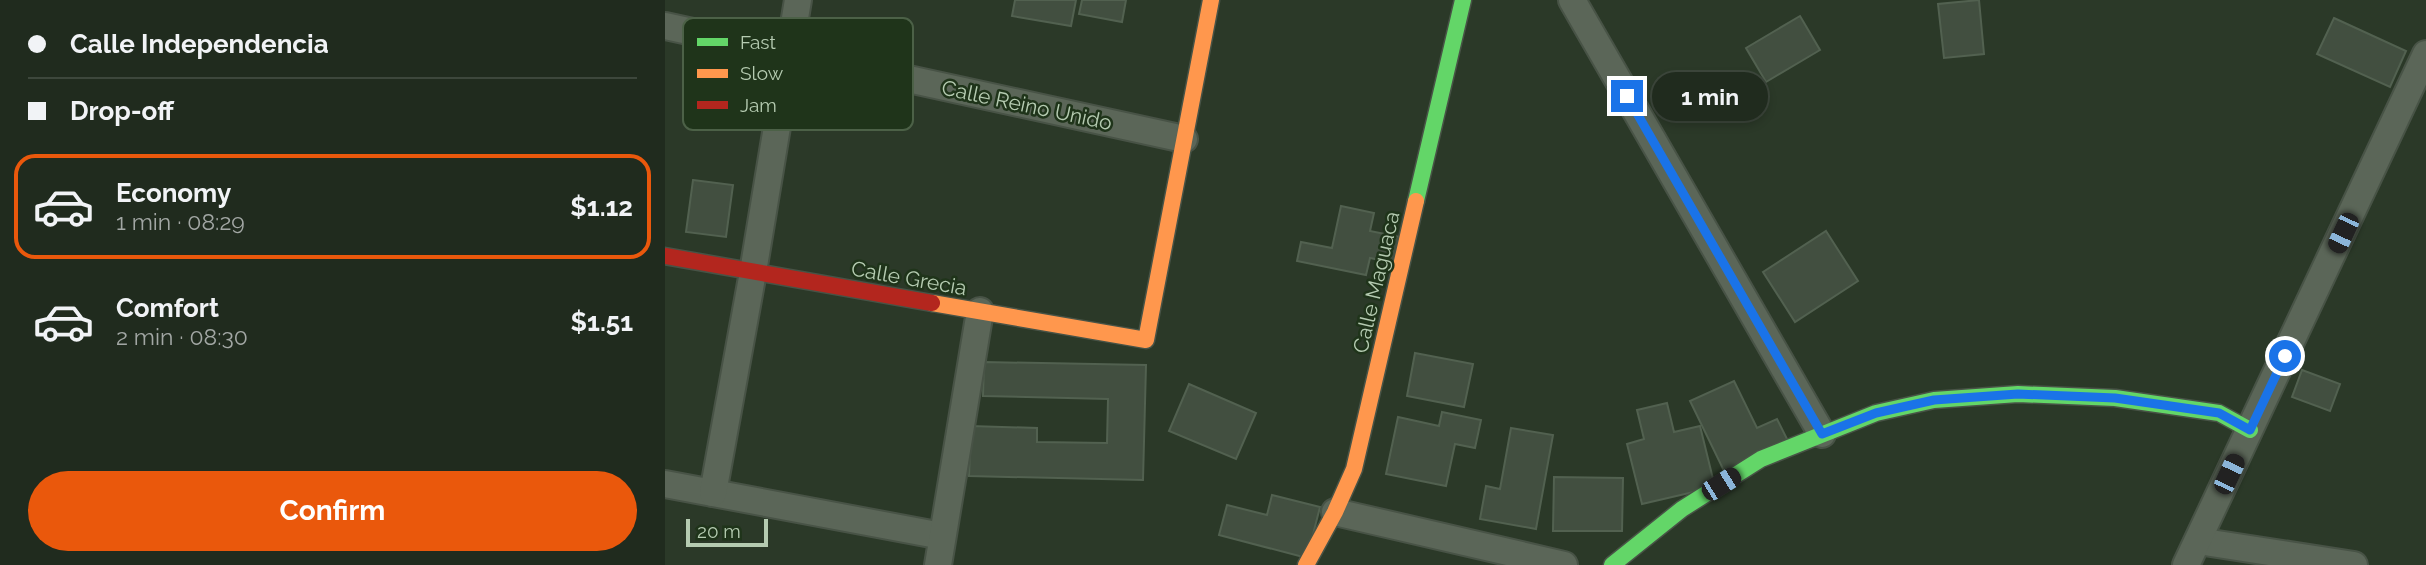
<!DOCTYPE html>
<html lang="en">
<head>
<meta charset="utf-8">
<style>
  :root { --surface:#202b1e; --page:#2d372b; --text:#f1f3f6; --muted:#a2a7a4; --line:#3d473c; --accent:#ea580c }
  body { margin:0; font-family:Raleway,sans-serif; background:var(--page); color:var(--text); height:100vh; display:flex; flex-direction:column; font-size:26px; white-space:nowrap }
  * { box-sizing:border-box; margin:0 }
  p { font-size:23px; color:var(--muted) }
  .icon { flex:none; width:38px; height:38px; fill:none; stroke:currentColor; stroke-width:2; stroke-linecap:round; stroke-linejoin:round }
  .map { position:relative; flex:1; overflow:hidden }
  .drawer { display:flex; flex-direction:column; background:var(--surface); width:665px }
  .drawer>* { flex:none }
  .top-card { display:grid; align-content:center; height:154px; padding:0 28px; background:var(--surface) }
  .scale { position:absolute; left:21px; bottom:18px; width:82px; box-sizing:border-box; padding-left:7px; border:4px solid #b5cbb1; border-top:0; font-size:19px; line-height:24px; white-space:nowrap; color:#b5cbb1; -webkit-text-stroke:5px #1f341a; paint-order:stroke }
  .end { position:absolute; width:32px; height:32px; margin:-16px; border:9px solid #1a73e8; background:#fff; box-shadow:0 0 0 4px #fff }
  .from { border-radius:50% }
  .bubble { position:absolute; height:49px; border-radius:24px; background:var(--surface); box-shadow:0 4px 10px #0003,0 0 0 2px var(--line); font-size:23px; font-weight:700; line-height:49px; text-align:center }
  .car { position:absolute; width:21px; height:42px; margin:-21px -10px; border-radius:9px; box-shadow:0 0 5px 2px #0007; background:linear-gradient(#222 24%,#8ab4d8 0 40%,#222 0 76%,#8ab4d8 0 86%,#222 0) }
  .top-card b { display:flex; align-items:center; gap:24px; height:66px; font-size:26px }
  .top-card b+b { border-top:2px solid var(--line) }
  .top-card i { width:18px; height:18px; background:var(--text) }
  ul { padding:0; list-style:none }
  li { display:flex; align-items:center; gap:21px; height:105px; margin:0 14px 10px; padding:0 14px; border:4px solid transparent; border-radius:21px }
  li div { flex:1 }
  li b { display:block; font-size:26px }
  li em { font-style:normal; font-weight:700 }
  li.active { border-color:var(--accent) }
  li>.icon { width:63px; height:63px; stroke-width:1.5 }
  .action { display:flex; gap:14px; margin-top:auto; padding:14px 28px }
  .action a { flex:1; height:80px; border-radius:42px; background:var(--accent); color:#fff; font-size:28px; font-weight:700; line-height:80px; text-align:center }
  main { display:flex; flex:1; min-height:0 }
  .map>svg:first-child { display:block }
  .building { fill:#424f40; stroke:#526150; stroke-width:2 }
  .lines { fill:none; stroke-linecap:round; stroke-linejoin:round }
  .street-casing { stroke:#485346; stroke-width:30 }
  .fast-casing { stroke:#485346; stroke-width:19 }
  .slow-casing { stroke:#485346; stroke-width:19 }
  .jam-casing { stroke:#485346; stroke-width:19 }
  .street { stroke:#5b6658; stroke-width:26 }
  .fast { stroke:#63d668; stroke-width:16 }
  .slow { stroke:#ff974d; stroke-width:16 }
  .jam { stroke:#b3261e; stroke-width:16 }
  .route { stroke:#1a73e8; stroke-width:9 }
  .labels { text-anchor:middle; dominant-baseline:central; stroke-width:5; stroke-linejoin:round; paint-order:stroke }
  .street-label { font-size:21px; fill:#b5cbb1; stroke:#1f341a }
  .key { fill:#1f341a; stroke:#4c6147; stroke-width:2 }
  .key-label { font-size:19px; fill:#b5cbb1 }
</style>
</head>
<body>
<main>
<section class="drawer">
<div class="top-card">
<b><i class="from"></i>Calle Independencia</b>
<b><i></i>Drop-off</b>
</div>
<ul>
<li class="active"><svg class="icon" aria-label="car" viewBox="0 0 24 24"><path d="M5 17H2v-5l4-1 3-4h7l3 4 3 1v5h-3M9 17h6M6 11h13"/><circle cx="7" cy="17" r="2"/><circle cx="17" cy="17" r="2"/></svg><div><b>Economy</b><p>1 min · 08:29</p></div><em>$1.12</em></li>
<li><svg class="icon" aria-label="car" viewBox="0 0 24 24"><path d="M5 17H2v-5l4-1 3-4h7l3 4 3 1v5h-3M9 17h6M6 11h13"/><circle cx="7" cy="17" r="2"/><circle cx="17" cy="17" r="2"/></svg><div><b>Comfort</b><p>2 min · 08:30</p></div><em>$1.51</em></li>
</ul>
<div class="action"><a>Confirm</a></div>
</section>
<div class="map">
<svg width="1761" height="565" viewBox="0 0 1761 565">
  <rect width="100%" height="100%" fill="#2b3928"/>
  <g class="building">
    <polygon points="350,0 411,0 406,26 347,16"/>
    <polygon points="417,0 461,0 457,22 414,14"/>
    <polygon points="1314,0 1319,54 1279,58 1273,4"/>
    <polygon points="1135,16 1155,50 1101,82 1081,48"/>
    <polygon points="1669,18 1741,51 1725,87 1652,54"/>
    <polygon points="28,180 68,185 61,237 21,232"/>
    <polygon points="676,206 709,213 705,231 735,237 730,263 705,258 701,275 632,261 636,242 667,248"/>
    <polygon points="1161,231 1193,281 1130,322 1098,272"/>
    <polygon points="750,353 808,364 799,407 742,396"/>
    <polygon points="319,362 481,365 478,480 304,476 306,426 372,428 372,442 442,443 443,399 318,396"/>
    <polygon points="1637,370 1675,384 1665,411 1627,397"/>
    <polygon points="1069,381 1092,428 1112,419 1124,443 1060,473 1025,401"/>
    <polygon points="524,384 591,413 571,459 504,431"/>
    <polygon points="1002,403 1009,432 1035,426 1050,487 977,504 962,444 979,439 972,410"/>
    <polygon points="777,412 816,420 810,448 790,444 781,486 721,474 733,417 774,426"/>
    <polygon points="846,428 888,435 871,529 815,519 821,486 835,489"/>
    <polygon points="889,477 958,478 957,531 888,531"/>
    <polygon points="607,495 655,507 642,558 554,535 562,505 602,515"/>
  </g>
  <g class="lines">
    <g class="street-casing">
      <g id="street">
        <polyline points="907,0 1157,434"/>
        <polyline points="0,26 519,139"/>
        <polyline points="0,484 277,536"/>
        <polyline points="48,493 88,272 133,0"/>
        <polyline points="670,512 899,565"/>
        <polyline points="1533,541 1689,565"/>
        <polyline points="273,565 315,311"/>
        <polyline points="1521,565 1761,54"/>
      </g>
    </g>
    <g class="fast-casing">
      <g id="fast">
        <polyline points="751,201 798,0"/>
        <polyline points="947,565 1017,509 1096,459 1211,413 1269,400 1353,394 1450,398 1554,413 1585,430"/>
      </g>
    </g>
    <g class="slow-casing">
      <g id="slow">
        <polyline points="267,303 481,340 546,0"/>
        <polyline points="641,565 670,512 689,469 751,201"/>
      </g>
    </g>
    <g class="jam-casing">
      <polyline id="jam" points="0,256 267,303"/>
    </g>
    <use href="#street" class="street"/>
    <use href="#fast" class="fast"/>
    <use href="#slow" class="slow"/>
    <use href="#jam" class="jam"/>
  </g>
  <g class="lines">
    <polyline class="route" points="962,96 1157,434 1211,413 1269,400 1353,394 1450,398 1554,413 1585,430 1620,356"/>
  </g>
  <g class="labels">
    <g class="street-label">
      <text transform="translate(362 105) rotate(12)">Calle Reino Unido</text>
      <text transform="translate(244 278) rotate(10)">Calle Grecia</text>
      <text transform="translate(711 282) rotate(-77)">Calle Maguaca</text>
    </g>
  </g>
  <rect x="18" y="18" width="230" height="112" rx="10" class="key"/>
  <rect x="32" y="38" width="31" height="8" fill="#63d668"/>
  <rect x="32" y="69" width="31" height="9" fill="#ff974d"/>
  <rect x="32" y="101" width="31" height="8" fill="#b3261e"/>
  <g class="key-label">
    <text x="75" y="49">Fast</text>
    <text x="75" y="80">Slow</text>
    <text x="75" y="112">Jam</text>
  </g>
</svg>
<div class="scale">20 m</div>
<i class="end from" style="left:1620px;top:356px"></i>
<i class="end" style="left:962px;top:96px"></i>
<div class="bubble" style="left:987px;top:72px;width:116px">1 min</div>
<i class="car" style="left:1678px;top:233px;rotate:205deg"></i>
<i class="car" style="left:1564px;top:474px;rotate:25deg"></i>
<i class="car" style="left:1056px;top:484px;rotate:58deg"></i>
</div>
</main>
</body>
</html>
